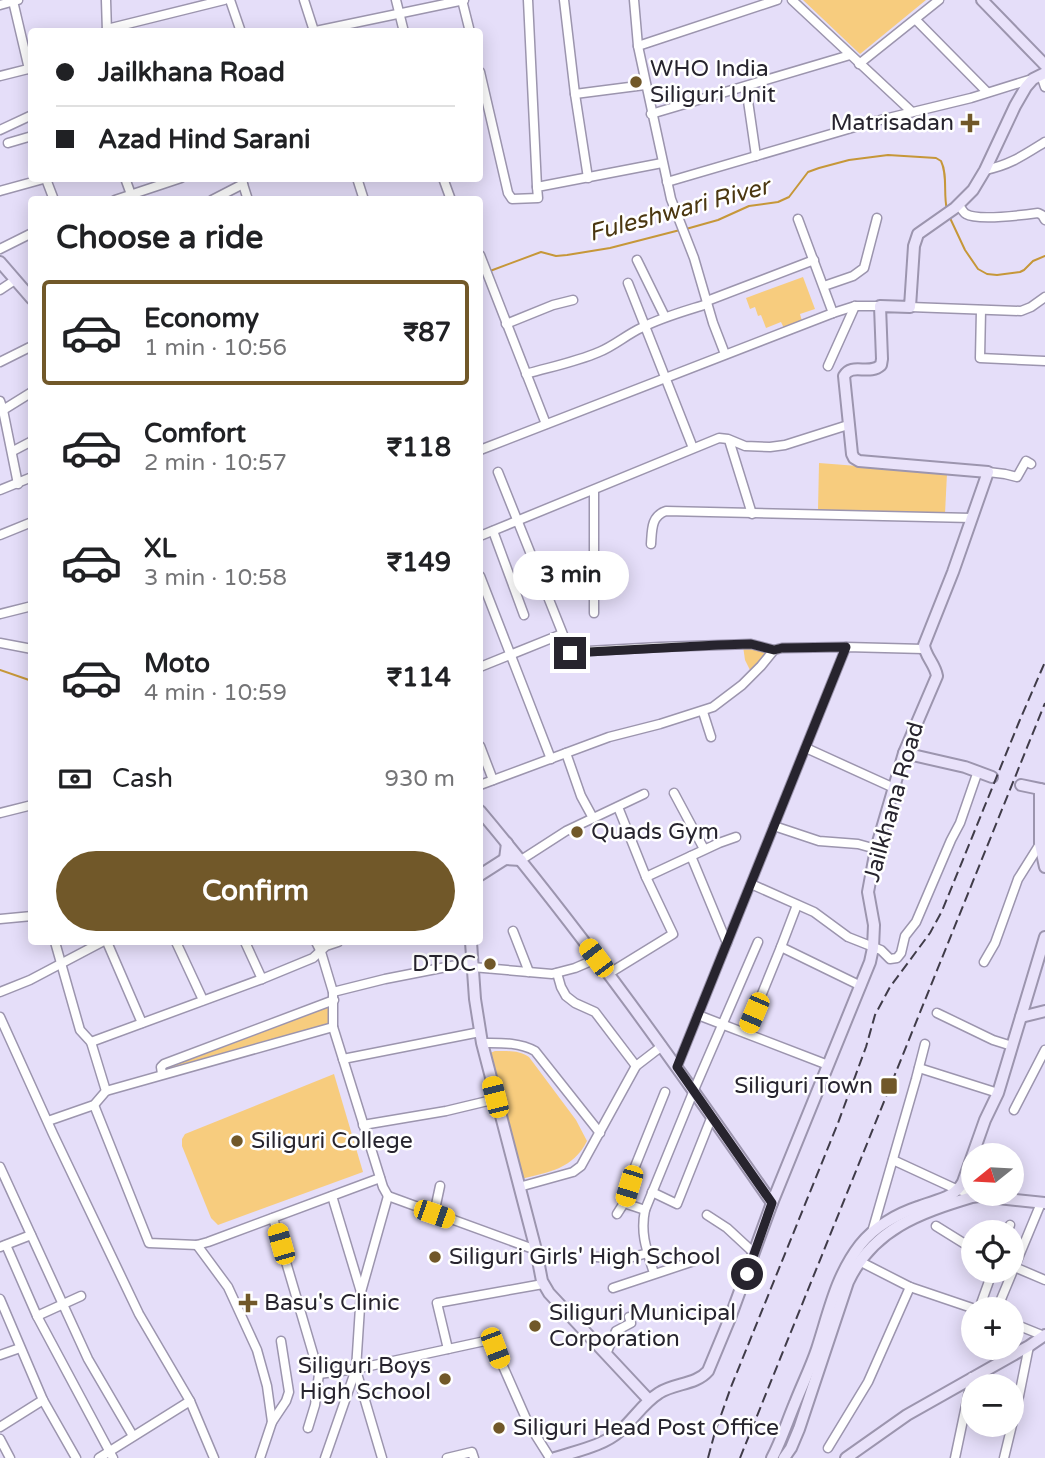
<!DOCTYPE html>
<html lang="en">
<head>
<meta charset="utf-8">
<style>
  :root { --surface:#fff; --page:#f2f2f2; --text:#202124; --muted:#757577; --line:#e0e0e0; --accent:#715829 }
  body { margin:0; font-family:"Varela Round",sans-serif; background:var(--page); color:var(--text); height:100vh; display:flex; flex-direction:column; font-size:26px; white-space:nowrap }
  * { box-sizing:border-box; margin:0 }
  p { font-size:23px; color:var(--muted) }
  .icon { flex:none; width:38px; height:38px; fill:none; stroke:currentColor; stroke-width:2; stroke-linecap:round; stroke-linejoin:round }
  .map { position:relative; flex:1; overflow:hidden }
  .details { position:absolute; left:28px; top:196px; width:455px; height:749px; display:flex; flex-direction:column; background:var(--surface); border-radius:7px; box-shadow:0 4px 18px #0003 }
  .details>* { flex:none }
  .top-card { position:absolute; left:28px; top:28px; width:455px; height:154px; border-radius:7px; box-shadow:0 4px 18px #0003; display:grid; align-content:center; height:154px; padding:0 28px; background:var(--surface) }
  .needle { width:46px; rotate:252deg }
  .buttons { position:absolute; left:961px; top:1143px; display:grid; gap:14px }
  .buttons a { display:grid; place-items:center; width:63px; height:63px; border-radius:50%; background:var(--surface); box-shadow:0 4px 18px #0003; font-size:35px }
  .end { position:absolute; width:32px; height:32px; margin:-16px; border:9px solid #27242e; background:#fff; box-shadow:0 0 0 4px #fff }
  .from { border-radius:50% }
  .bubble { position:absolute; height:49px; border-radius:24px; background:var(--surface); box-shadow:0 4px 18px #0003; font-size:23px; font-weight:700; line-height:49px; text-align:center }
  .car { position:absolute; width:21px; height:42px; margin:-21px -10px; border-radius:9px; box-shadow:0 0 5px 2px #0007; background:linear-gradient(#f5c518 24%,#345 0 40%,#f5c518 0 76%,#345 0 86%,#f5c518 0) }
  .top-card b { display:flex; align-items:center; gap:24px; height:66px; font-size:26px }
  .top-card b+b { border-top:2px solid var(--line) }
  .top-card i { width:18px; height:18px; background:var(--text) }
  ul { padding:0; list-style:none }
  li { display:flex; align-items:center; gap:21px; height:105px; margin:0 14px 10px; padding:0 14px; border:4px solid transparent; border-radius:7px }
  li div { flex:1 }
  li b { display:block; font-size:26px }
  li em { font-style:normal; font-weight:700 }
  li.active { border-color:var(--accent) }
  li>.icon { width:63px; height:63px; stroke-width:1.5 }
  h2 { padding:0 28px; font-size:32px; line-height:84px }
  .pay { display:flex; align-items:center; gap:18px; height:77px; padding:0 28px; font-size:26px }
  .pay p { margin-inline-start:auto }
  .cta { display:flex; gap:14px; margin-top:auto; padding:14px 28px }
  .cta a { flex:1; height:80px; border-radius:42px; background:var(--accent); color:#fff; font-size:28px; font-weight:700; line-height:80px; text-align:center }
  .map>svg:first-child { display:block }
  .green { fill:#f7cc7e }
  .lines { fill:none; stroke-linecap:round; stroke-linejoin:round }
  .stream { stroke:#c69739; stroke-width:2 }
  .street-casing { stroke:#9c95ae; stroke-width:11 }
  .secondary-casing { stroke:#9c95ae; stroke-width:14 }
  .street { stroke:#fff; stroke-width:8 }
  .secondary { stroke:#e9e2fa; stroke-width:10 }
  .rail { stroke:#403c49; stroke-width:2; stroke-dasharray:10 5; stroke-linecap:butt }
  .route { stroke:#27242e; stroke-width:9 }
  .poi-dot { fill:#715829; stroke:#fff; stroke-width:2.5 }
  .labels { text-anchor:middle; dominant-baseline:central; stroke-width:5; stroke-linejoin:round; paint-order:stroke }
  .poi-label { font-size:23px; fill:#27242e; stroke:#fff; text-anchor:start }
  .street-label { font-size:23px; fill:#27242e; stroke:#fff }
  .water-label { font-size:24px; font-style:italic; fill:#4b3710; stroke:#fff }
</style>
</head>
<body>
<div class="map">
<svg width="1045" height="1458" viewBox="0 0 1045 1458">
  <rect width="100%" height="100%" fill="#e5def9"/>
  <g class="green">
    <polygon points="803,0 926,0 860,54"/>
    <polygon points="803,277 815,309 800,314 802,321 784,328 781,322 766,328 761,315 758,316 755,307 750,309 746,298"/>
    <polygon points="819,463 947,473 945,514 818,510"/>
    <polygon points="743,646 766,651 767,654 751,672 745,660"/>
    <polygon points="333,1002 332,1024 164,1071 163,1069"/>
    <path d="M495 1051C507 1051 519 1050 529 1057L576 1120 587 1141C573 1169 549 1172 521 1179L490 1057V1053Z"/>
    <polygon points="334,1074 363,1172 218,1225 211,1218 182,1146 182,1139 185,1134"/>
  </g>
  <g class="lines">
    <g class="stream">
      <polyline points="950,218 965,250 978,269 987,274 997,275 1020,272 1024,270 1033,261 1045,256"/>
      <path d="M686 229 718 220 749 206 778 202 789 197 808 172 819 168 849 160 888 155 936 158 941 161C948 175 943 194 947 210"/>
      <polyline points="490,271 541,252 556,256 567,255 610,248 680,230"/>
      <polyline points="0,670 32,681"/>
    </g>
    <g class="street-casing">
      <g id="street">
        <polyline points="106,0 107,32"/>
        <polyline points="230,0 241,32"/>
        <polyline points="304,0 314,31"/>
        <polyline points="396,0 404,32"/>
        <polyline points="462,0 470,32"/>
        <polyline points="528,0 537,187"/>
        <polyline points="564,0 575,94 588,178"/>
        <polyline points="634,0 638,46 671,199 694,258 713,323 725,354"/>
        <polyline points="792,0 912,112"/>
        <polyline points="13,1 29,69"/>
        <polyline points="0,5 18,0"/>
        <polyline points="916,20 987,92"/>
        <polyline points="107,29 224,0"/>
        <polyline points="311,32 464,0"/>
        <polyline points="638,46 777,0"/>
        <polyline points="859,64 939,0"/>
        <polyline points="480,72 508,193 512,199 538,198 537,187 662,163"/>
        <polyline points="1041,75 1045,87"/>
        <polyline points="0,76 32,68"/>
        <polyline points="746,87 756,156"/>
        <polyline points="575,94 645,85"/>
        <polyline points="651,114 850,55"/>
        <polyline points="0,130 32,115"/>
        <polyline points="8,143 32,136"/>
        <path d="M985 170C1010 165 1024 155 1045 142"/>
        <polyline points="125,178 133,200"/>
        <polyline points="241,178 248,200"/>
        <polyline points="357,178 364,200"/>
        <polyline points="443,178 451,200"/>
        <polyline points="46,179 54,200"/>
        <polyline points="667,182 872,122 971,98 1032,79"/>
        <polyline points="0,191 47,178"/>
        <polyline points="115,200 181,178"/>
        <polyline points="212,200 243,184"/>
        <path d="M959 205C961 208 963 212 966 214 978 221 1023 215 1038 213L1042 215 1045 220"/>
        <polyline points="798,219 833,313"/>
        <polyline points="0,249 32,233"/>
        <polyline points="480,255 546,424"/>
        <polyline points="637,260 665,317"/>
        <polyline points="628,283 693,448"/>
        <polyline points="824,286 853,276 864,268 877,218"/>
        <polyline points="0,290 15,280"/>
        <polyline points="707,301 814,260"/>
        <polyline points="910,307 1021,311 1031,307 1045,297"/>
        <polyline points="981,310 980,358 1045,361"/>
        <polyline points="506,324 553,305 573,300"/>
        <polyline points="0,362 32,346"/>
        <polyline points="828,366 855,306"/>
        <path d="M526 374C550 367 576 362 599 352 614 346 626 335 641 328 662 317 685 311 707 304"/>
        <polyline points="0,401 3,410 18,484"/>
        <polyline points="3,410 32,392"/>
        <polyline points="729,440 752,514"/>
        <polyline points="480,450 833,313 855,306 880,306"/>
        <polyline points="13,451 32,441"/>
        <polyline points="498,472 570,652 660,647 751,644 774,650"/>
        <polyline points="988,472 1005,474 1017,477 1026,461 1031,464"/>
        <polyline points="0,490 32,477"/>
        <polyline points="594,490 594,613"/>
        <polyline points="493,531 524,615"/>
        <polyline points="0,535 32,522"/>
        <polyline points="480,536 719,438 728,439 745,446 770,447 785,445 848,425"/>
        <path d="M651 544C652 530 651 516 666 511L972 518"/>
        <polyline points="480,576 551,759"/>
        <polyline points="0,614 32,606"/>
        <polyline points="0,643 32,649"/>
        <polyline points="480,667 562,634"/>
        <polyline points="703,712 711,737"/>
        <polyline points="480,746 493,780"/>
        <polyline points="806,748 894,788"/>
        <polyline points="566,753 581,796 593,818"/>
        <polyline points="480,785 609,737 660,724 713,707 742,685 761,666 774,650 782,648 846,647 924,649"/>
        <polyline points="674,793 704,849"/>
        <polyline points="0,813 32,805"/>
        <polyline points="774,826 819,841 858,844 876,849"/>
        <polyline points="691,856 727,943"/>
        <polyline points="521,860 566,831 644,794"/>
        <polyline points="646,877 719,843 736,837"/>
        <polyline points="751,884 814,912 848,937 881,950 890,959 897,958 901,953 905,936 916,922 951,840 960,823 978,771"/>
        <polyline points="0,919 32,916"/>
        <polyline points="513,931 529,972"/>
        <polyline points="55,942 80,1030 91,1042"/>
        <polyline points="107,942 142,1023"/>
        <polyline points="176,942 203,1000"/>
        <polyline points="245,942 262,979"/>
        <polyline points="316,942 321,952 333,992 333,1027 383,1187 388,1196"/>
        <polyline points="781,947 861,986"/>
        <polyline points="984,962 995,943 1018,879 1040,844"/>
        <polyline points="472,967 552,974 575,968 596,959"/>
        <polyline points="557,973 561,987 566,996 575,1003 595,1012 636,1066"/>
        <polyline points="608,974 673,934 646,877 618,807"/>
        <polyline points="0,992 30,980 102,942"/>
        <polyline points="333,992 385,979 472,962"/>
        <polyline points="937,1013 993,1040 1012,1046"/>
        <polyline points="698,1015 828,1065"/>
        <polyline points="0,1017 53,1134 139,1314 190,1401 214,1458"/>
        <polyline points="746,1033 781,947 797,905"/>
        <path d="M482 1043C500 1043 519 1042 535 1051L600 1133"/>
        <polyline points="343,1059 480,1032"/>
        <polyline points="677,1067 846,647"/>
        <polyline points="919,1068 998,1093"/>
        <polyline points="162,1074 161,1067 164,1064 334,1000"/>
        <polyline points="106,1091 91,1042 262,979 313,958 326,946 338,942"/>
        <polyline points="94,1105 149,1243 197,1245 208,1242 380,1178"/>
        <polyline points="1014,1110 1045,1050"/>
        <polyline points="48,1121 94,1105 106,1091 333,1027"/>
        <polyline points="363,1125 446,1111 496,1099"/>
        <polyline points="893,1160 958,1190 977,1195"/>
        <polyline points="0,1167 88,1359 133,1436"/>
        <polyline points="519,1187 573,1172 581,1166 636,1066 662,1046"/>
        <polyline points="652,1192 677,1204 712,1116"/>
        <polyline points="332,1196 361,1292"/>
        <polyline points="388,1196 536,1250"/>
        <polyline points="624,1203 645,1210"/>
        <polyline points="434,1214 440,1186"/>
        <polyline points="617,1214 624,1203 634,1169 665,1092"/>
        <polyline points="707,1215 727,1228 754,1253"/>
        <polyline points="273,1218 319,1374 315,1405 308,1428"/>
        <polyline points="936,1226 973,1249"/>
        <polyline points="872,1232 916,1079 925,1044"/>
        <polyline points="1007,1232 1010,1225"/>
        <polyline points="6,1245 37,1316 113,1458"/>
        <polyline points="197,1245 228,1287 257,1350 267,1386 272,1422 260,1458"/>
        <polyline points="0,1247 31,1235"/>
        <polyline points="597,1257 621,1260 648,1253"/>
        <polyline points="861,1262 910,1287 975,1309"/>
        <polyline points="1012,1266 1045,1280"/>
        <path d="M654 1273C647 1251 640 1234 645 1210L694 1090 758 942"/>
        <polyline points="613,1288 694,1261"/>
        <polyline points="0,1299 43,1400 76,1458"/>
        <polyline points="979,1309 993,1270"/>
        <polyline points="997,1309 1041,1203"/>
        <polyline points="37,1316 81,1296"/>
        <polyline points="1012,1323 1044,1336"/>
        <polyline points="448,1349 437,1303 543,1284"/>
        <polyline points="606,1354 616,1331 631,1323 629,1317"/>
        <polyline points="0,1355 20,1348"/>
        <polyline points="356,1370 382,1458"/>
        <polyline points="319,1374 356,1369 485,1341 492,1344 495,1348 528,1423 550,1458"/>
        <polyline points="272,1422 286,1401 289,1392 281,1341"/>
        <polyline points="0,1427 43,1400"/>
        <polyline points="0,1439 10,1458"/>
        <polyline points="828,1448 868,1382 910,1287"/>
        <polyline points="99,1458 190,1401"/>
        <polyline points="325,1458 356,1369 361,1292 388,1196"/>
        <polyline points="447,1458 472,1452 474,1458"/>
        <polyline points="955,1458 972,1377"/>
        <polyline points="1004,1458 1019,1396 1029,1346"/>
      </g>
    </g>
    <g class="secondary-casing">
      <g id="secondary">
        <polyline points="982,0 1045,65"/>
        <polyline points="0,262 32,299"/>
        <polyline points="904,753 965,767 992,777"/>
        <polyline points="1021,785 1045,790"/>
        <polyline points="1040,789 1040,844 1045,867"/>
        <path d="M480 811C585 936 679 1069 772 1203"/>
        <polyline points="507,843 505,859 521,860"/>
        <polyline points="480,875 505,859"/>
        <polyline points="471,942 475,999 482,1043 536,1250 542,1281 549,1293 649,1400"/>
        <polyline points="1021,1017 1045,1011"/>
        <path d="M555 1458C576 1451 603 1446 620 1431 634 1419 643 1403 659 1393 674 1383 696 1385 708 1371L730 1318 772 1203 870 962 873 948 874 925 868 892 876 849 904 753 937 676C935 664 925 656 924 645L953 572 988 472 859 461 854 458 852 454 844 376C852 362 869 376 881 365L882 359 880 306 910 307 914 246 918 234 955 208 973 190 985 170 1015 106 1026 87 1033 79 1045 73"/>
        <path d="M772 1458C781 1441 787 1422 795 1403 802 1385 811 1367 817 1349 829 1312 836 1276 860 1245 874 1227 897 1214 918 1207 935 1200 954 1199 963 1182L985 1120 998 1093 1045 937"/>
        <path d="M784 1458 791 1448 799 1429 848 1282C873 1229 919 1213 972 1197L979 1196 1045 1203"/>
        <polyline points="846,1458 907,1415 1029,1346 1045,1335"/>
      </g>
    </g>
    <use href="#street" class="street"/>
    <use href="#secondary" class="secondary"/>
    <g class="rail">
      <polyline points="708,1458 715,1432 731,1387 838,1123 866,1047 875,1015 890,987 930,933 942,911 1019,722 1045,662"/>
      <polyline points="740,1458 1045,703"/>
    </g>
  </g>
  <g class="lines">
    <polyline class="route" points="570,653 718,645 751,644 774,650 782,648 846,647 677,1067 772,1203 747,1274"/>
  </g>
  <g class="poi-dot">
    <circle cx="636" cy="82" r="7"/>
    <path d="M966.5 112.5h7v7h7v7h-7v7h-7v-7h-7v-7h7z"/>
    <circle cx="577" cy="832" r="7"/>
    <circle cx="490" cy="964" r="7"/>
    <rect x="880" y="1077" width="18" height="18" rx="3.5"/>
    <circle cx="237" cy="1141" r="7"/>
    <circle cx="435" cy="1257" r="7"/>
    <path d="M244.5 1292.5h7v7h7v7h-7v7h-7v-7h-7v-7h7z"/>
    <circle cx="535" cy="1326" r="7"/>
    <circle cx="445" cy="1379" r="7"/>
    <circle cx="499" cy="1428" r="7"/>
  </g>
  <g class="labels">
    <g class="poi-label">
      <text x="650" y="69">WHO India<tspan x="650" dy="26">Siliguri Unit</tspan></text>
      <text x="954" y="123" text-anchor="end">Matrisadan</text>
      <text x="591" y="832">Quads Gym</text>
      <text x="476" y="964" text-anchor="end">DTDC</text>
      <text x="873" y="1086" text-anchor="end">Siliguri Town</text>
      <text x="251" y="1141">Siliguri College</text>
      <text x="449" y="1257">Siliguri Girls' High School</text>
      <text x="264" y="1303">Basu's Clinic</text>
      <text x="549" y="1313">Siliguri Municipal<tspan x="549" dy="26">Corporation</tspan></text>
      <text x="431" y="1366" text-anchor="end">Siliguri Boys<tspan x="431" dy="26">High School</tspan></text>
      <text x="513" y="1428">Siliguri Head Post Office</text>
    </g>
    <g class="street-label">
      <text transform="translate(894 802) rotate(-74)">Jailkhana Road</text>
    </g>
    <g class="water-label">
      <text transform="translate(679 210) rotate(-15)">Fuleshwari River</text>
    </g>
  </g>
</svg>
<div class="buttons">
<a><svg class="needle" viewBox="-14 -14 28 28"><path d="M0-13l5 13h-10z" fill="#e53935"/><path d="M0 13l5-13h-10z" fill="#757577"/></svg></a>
<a><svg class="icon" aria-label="locate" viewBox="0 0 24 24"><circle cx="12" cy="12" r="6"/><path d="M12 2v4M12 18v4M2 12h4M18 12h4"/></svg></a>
<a>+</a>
<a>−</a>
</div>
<i class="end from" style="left:747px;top:1274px"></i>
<i class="end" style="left:570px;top:653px"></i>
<div class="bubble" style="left:513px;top:551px;width:116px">3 min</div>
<i class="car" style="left:596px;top:958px;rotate:323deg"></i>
<i class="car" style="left:754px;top:1013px;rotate:203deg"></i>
<i class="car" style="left:495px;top:1097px;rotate:346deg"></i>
<i class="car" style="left:629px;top:1186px;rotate:197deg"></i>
<i class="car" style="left:434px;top:1214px;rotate:109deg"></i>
<i class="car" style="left:281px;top:1244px;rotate:344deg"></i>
<i class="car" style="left:495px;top:1348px;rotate:159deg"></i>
<div class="top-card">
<b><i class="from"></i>Jailkhana Road</b>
<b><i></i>Azad Hind Sarani</b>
</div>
<section class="details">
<h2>Choose a ride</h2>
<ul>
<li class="active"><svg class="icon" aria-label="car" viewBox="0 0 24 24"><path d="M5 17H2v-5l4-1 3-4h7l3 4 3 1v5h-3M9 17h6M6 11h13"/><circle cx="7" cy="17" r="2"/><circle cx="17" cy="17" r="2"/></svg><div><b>Economy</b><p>1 min · 10:56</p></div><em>₹87</em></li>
<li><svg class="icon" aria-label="car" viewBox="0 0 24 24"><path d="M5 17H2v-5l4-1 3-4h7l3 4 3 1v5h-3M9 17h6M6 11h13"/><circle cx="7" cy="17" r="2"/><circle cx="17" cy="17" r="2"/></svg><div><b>Comfort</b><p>2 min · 10:57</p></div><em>₹118</em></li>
<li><svg class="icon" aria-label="car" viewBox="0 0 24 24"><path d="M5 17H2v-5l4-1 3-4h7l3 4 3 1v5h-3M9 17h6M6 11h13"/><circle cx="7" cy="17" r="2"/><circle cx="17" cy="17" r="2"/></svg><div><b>XL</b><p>3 min · 10:58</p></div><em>₹149</em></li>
<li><svg class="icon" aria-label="car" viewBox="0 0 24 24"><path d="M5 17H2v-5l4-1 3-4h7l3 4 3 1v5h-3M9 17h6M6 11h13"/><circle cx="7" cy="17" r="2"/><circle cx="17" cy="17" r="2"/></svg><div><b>Moto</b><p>4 min · 10:59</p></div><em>₹114</em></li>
</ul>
<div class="pay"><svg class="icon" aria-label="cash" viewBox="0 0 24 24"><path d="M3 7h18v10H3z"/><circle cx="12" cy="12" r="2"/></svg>Cash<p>930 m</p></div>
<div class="cta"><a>Confirm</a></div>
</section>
</div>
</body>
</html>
